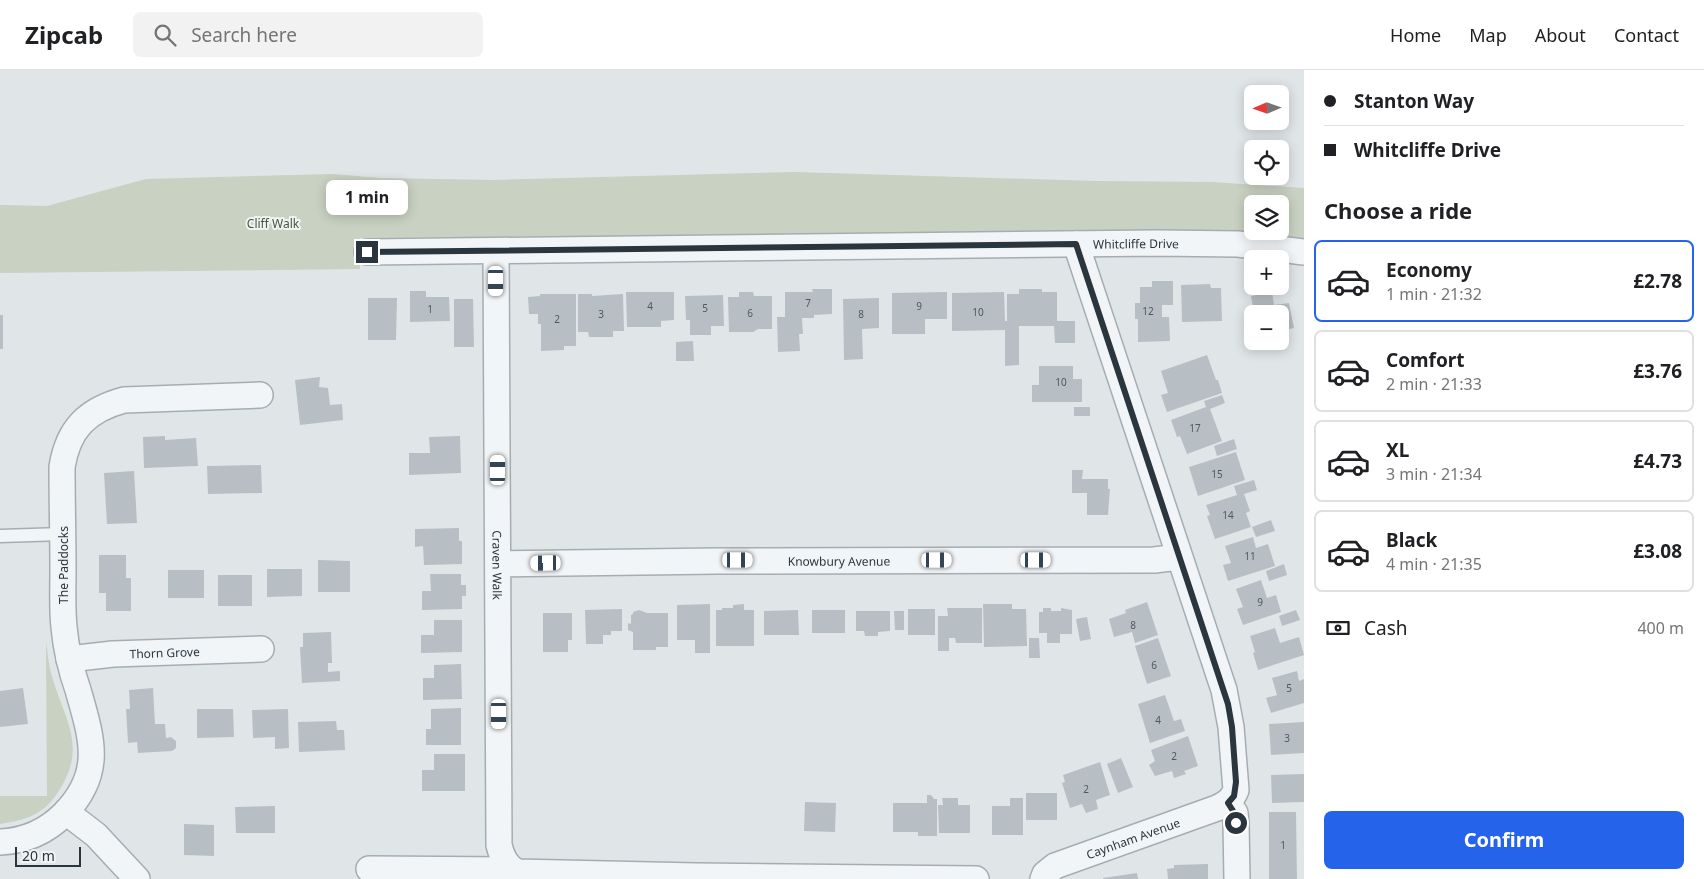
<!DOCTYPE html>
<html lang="en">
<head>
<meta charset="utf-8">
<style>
  :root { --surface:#fff; --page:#f2f2f2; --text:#202124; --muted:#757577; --line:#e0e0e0; --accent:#2563eb }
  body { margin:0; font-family:"Noto Sans",sans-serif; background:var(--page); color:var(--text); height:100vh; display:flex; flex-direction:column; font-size:19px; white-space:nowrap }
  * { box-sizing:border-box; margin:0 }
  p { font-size:16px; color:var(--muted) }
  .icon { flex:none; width:28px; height:28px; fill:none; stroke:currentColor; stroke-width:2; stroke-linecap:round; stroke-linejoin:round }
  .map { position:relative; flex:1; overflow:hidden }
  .drawer { display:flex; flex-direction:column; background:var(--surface); width:400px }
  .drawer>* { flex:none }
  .banner { display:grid; align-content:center; height:110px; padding:0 20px; background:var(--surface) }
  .needle { width:32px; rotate:268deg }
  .controls { position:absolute; left:1244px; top:15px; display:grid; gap:10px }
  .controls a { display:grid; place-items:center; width:45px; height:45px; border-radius:8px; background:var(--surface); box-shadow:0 2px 12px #0003; font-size:25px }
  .scale { position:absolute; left:15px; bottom:12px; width:66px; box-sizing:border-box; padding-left:5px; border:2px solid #2a353e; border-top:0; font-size:14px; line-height:18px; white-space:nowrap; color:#2a353e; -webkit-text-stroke:4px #eff3f6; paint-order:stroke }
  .end { position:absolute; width:22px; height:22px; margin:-11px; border:6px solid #2a353e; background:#fff; box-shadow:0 0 0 2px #fff }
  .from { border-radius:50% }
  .bubble { position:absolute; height:35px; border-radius:8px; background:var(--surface); box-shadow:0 2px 12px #0003; font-size:16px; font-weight:700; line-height:35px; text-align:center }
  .car { position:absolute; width:15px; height:30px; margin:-15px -8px; border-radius:6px; box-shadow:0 0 4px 1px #0007; background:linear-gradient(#fff 24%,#345 0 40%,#fff 0 76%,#345 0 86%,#fff 0) }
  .banner b { display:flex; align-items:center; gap:18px; height:48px; font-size:19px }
  .banner b+b { border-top:1px solid var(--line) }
  .banner i { width:12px; height:12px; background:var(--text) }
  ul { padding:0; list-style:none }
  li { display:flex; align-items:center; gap:15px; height:82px; margin:0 10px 8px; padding:0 10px; border:2px solid var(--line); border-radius:8px }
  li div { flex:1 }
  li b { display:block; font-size:19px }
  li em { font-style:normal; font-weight:700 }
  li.selected { border-color:var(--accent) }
  li>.icon { width:45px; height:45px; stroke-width:1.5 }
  h2 { padding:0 20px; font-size:22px; line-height:60px }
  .pay { display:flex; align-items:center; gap:12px; height:55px; padding:0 20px; font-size:19px }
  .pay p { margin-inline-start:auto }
  .action { display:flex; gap:10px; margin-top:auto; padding:10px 20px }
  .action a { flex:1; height:58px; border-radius:8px; background:var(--accent); color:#fff; font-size:20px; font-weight:700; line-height:58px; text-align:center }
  header { display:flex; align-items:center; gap:30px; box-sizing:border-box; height:70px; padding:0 25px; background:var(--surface); border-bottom:1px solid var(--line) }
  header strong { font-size:24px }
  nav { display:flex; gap:28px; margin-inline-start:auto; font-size:18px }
  .search { width:350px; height:45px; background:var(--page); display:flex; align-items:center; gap:12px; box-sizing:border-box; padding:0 18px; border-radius:8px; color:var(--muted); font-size:19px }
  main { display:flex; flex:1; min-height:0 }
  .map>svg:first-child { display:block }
  .green { fill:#c8d1c2; fill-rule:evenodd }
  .building { fill:#b8bfc4 }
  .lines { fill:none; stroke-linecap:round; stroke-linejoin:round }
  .service-casing { stroke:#a6adb2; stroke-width:15 }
  .minor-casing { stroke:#a6adb2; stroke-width:28 }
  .service { stroke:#f2f5f7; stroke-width:12 }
  .minor { stroke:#f2f5f7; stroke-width:25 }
  .route { stroke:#2a353e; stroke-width:6 }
  .labels { text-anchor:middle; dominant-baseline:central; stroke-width:4; stroke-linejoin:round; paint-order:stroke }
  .number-label { font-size:10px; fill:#4e5860 }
  .park-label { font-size:12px; fill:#445938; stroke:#eff3f6 }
  .street-label { font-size:12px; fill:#2a353e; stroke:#eff3f6 }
</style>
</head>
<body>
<header>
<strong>Zipcab</strong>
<div class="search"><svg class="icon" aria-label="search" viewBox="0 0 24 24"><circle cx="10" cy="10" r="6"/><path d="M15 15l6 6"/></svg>Search here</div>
<nav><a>Home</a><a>Map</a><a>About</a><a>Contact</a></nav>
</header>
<main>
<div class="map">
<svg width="1304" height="809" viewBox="0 0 1304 809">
  <rect width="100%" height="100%" fill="#e0e5e8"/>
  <g class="green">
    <path d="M794 102 1096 111 1212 112 1304 118V171L1147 162 360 168V199L0 203V135L47 136 146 109 332 104 381 108 492 110ZM1252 134H1280V161H1252Z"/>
    <path d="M46 573C48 583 48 593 51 603 63 648 88 674 60 719 45 744 27 750 0 754V726H47Z"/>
  </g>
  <g class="building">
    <polygon points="1152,211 1173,211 1173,235 1162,235 1162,247 1169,247 1170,271 1138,272 1138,249 1135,249 1135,233 1140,233 1140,217 1152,217"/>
    <polygon points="1210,214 1211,218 1221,218 1222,251 1182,252 1181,215"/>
    <polygon points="812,219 832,219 832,244 814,245 814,248 802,248 803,264 799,264 800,281 778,282 777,247 785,247 785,222 813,222"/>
    <polygon points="1019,219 1042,219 1042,222 1057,222 1057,251 1075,251 1075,273 1055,273 1054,256 1019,256 1019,295 1005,296 1005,260 952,261 952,223 1004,222 1005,251 1007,251 1007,224 1019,224"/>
    <polygon points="410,221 426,221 426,227 449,227 450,251 410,252"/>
    <polygon points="626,222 674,222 674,250 661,251 661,257 627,257"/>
    <polygon points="739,222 753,222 754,226 772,226 772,259 758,259 753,262 729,262 728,227 739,227"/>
    <polygon points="947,222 947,249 925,249 925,264 892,264 892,223"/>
    <polygon points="1272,222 1274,235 1289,233 1294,258 1280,261 1280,244 1252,244 1252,264 1247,238 1253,237 1251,226"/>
    <polygon points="540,224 576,224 576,276 564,276 564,280 541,281 541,254 538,254 538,244 529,244 528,227 540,226"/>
    <polygon points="578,224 592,224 592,226 623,224 624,261 613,261 613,267 589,267 588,262 578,262"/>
    <polygon points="723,225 724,256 711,256 711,265 690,265 690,250 686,250 685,226"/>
    <polygon points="368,228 397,228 396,270 368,270"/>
    <polygon points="879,228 879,258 862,259 863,289 844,290 843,229"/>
    <polygon points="454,229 473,229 474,277 454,277"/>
    <rect x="0" y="245" width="3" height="34"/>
    <polygon points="693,271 694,291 676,291 676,272"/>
    <polygon points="1207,285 1216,310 1218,310 1222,323 1167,342 1161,325 1168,323 1161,301"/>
    <polygon points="1039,296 1073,296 1073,309 1082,309 1082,332 1032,332 1032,315 1039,315"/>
    <polygon points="320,307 319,317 328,318 330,335 342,334 343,350 300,355 295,310"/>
    <polygon points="1222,325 1225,333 1210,339 1222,371 1187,384 1180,366 1177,367 1171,350 1206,337 1204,331"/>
    <rect x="1074" y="337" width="16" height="9"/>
    <polygon points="165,366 165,370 196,368 198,396 144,398 143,367"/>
    <polygon points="460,366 461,403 409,405 409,383 430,383 429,367"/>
    <polygon points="1234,369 1237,379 1217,386 1214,376"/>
    <polygon points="1236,382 1245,410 1198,426 1189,397"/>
    <polygon points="261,395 262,423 208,424 207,396"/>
    <polygon points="1072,400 1083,400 1082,409 1108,409 1108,419 1110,419 1108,445 1087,445 1087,423 1072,423"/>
    <polygon points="134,401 137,453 107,454 104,403"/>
    <polygon points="1254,410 1257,420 1244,424 1250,441 1246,443 1251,457 1215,469 1207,446 1210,445 1206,435 1237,425 1234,416"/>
    <polygon points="1271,450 1275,461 1256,467 1252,457"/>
    <polygon points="459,458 459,471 462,471 462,494 424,495 423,476 415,477 415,459"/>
    <polygon points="1253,467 1256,478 1268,474 1275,496 1228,511 1223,495 1231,493 1225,476"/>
    <polygon points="99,485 126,485 126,508 131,508 131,541 106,541 106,523 99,523"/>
    <polygon points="318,490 350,491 350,522 318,522"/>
    <polygon points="1284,494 1287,505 1269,511 1266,501"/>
    <polygon points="267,499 302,499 302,526 267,527"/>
    <rect x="168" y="500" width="36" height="28"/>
    <polygon points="430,504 461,504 461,515 466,515 466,526 462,526 462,539 422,540 422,521 431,521"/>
    <rect x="218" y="505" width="34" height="31"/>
    <polygon points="1261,510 1267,528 1276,525 1281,542 1243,555 1237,539 1243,537 1236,519"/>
    <polygon points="1147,532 1158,565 1135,573 1132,562 1114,567 1109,549 1126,543 1125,540"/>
    <polygon points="710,534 710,583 695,583 695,570 677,570 677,535"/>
    <polygon points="744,534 744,540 754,540 754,576 716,576 716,540 722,540 722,538 733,538 733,535"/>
    <polygon points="983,534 1012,534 1012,539 1026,539 1027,576 984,577"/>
    <polygon points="947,538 982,538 982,573 956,573 955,568 949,568 949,581 938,581 938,546 948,546"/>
    <polygon points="1043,538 1051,538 1051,541 1061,541 1061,538 1072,540 1072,564 1060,564 1060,573 1047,573 1047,563 1039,563 1039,542 1043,542"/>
    <polygon points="622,539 622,561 611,561 611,565 603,565 603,574 586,574 585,540"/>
    <rect x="908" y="539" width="27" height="26"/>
    <polygon points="639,540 647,543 668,543 668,577 656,577 656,580 633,580 633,562 628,560 628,553 631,554 631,545 633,544 633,542"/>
    <polygon points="798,540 799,565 764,565 764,541"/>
    <rect x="812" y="540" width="33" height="23"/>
    <polygon points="1296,540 1300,550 1282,556 1279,546"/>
    <polygon points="856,541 890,541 890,561 878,562 878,566 865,566 864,561 856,561"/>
    <polygon points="894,541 904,541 904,560 895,560"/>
    <polygon points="543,543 572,543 572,570 568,570 568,582 543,582"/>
    <polygon points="1087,547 1091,569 1080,571 1076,549"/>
    <polygon points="434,550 462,550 462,582 421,583 421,565 434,565"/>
    <polygon points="1275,558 1280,573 1299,567 1304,585 1258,600 1253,583 1255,582 1250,566"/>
    <polygon points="331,562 332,593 328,593 328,602 340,601 340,611 302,613 300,577 303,577 303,563"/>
    <polygon points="1029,568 1039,568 1040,588 1029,588"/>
    <polygon points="1158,568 1171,606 1147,614 1135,576"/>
    <polygon points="461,594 462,629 423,630 423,608 434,608 434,595"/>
    <polygon points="1297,601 1299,611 1304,609 1304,633 1271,643 1266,628 1277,625 1272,608"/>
    <polygon points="23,618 28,654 0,657 0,621"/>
    <polygon points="153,618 155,654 165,654 166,668 171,667 176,671 176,678 172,681 138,683 137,672 128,673 126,639 130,639 129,620"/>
    <polygon points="1165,625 1174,651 1181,649 1185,661 1150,673 1138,634"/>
    <polygon points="461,638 461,675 426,675 426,659 431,659 431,639"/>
    <polygon points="197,639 233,639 234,667 197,668"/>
    <polygon points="288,639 289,678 275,679 275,667 253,668 252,640"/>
    <polygon points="336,651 337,660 344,660 345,680 299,682 298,652"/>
    <polygon points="1304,652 1304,683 1271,685 1269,654"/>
    <polygon points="1188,666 1198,696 1184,701 1186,704 1174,708 1172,701 1155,706 1149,695 1155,691 1151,680"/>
    <polygon points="434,684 465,684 465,721 422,721 422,700 434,700"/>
    <polygon points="1121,688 1133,717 1118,723 1107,694"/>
    <polygon points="1100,692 1110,725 1096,730 1098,739 1086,743 1082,734 1070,738 1062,713 1065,712 1063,705"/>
    <polygon points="1304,704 1304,732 1272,733 1271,705"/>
    <rect x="1026" y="723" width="31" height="27"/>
    <polygon points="927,725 931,725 934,729 937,729 937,766 918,766 918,762 893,762 893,733 927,733"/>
    <polygon points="942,728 958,728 958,735 970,735 970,763 939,763 938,735 943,735"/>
    <polygon points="1010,728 1023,728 1023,765 992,765 992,736 1010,736"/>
    <polygon points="805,732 836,733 835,762 804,761"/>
    <polygon points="275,736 275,763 236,763 235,737"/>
    <polygon points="1269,742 1296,742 1297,809 1269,809"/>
    <polygon points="184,754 214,755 214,786 184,785"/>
    <polygon points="1208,794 1208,809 1168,809 1167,799 1174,798 1174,795"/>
    <polygon points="1137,803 1138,809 1103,809 1103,808"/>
  </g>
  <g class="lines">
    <g class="service-casing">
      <polyline id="service" points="0,466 63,464"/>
    </g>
    <g class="minor-casing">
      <g id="minor">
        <path id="s1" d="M496 181 499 775C502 787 506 796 517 802L696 806 976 809"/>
        <path id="s2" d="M367 182 1157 173 1238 174 1304 182"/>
        <path id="s3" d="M498 494 718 491 1154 490 1179 487"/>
        <path id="s4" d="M69 589 113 584 261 579"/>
        <polyline points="1228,733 1235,743 1236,753 1237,809"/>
        <polyline points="66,742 96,765 137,809"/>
        <path d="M0 772C26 771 46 762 64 744 104 703 92 669 78 620 71 600 66 579 64 557 62 539 63 519 63 500 63 466 62 432 62 397 68 359 87 340 124 330L260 325"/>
        <polyline points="369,799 513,800"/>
        <path id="s5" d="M1043 809 1045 804 1055 796 1217 738C1227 733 1232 730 1236 720L1231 657 1224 620 1076 174"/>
      </g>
    </g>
    <use href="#service" class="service"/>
    <use href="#minor" class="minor"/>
  </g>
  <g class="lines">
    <polyline class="route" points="367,182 1076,174 1228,634 1232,657 1236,712 1234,726 1228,733 1235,744 1236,753"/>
  </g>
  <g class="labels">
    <g class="number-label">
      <text x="808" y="233">7</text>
      <text x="650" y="236">4</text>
      <text x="919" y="236">9</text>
      <text x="705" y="238">5</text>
      <text x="430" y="239">1</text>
      <text x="1148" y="241">12</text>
      <text x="978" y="242">10</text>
      <text x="750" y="243">6</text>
      <text x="601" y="244">3</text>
      <text x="861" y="244">8</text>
      <text x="557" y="249">2</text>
      <text x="1061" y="312">10</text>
      <text x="1195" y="358">17</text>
      <text x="1217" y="404">15</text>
      <text x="1228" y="445">14</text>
      <text x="1250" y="486">11</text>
      <text x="1260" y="532">9</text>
      <text x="1133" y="555">8</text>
      <text x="1154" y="595">6</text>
      <text x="1289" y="618">5</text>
      <text x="1158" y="650">4</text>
      <text x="1287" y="668">3</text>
      <text x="1174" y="686">2</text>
      <text x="1086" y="719">2</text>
      <text x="1283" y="775">1</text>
    </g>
    <g class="park-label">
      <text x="273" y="153">Cliff Walk</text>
    </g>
    <g class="street-label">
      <text stroke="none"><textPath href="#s2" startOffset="769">Whitcliffe Drive</textPath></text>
      <text stroke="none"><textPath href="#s3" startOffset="341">Knowbury Avenue</textPath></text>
      <text transform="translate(63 495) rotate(-90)">The Paddocks</text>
      <text stroke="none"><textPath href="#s1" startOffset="314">Craven Walk</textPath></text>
      <text stroke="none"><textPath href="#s4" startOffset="96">Thorn Grove</textPath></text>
      <text stroke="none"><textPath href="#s5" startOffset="101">Caynham Avenue</textPath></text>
    </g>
  </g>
</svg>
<div class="controls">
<a><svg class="needle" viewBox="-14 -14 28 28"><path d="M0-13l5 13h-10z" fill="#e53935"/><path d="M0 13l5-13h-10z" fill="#757577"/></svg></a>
<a><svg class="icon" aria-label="locate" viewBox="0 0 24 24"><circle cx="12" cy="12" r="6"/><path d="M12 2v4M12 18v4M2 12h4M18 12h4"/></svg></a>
<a><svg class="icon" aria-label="layers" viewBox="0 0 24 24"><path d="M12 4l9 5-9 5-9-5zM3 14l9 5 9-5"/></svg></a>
<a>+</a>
<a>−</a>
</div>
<div class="scale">20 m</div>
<i class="end from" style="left:1236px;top:753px"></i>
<i class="end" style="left:367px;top:182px"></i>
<div class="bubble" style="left:326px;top:110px;width:82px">1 min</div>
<i class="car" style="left:496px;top:211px;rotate:180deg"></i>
<i class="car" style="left:498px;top:400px;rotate:0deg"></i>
<i class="car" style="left:738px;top:490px;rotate:90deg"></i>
<i class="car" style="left:937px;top:490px;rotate:90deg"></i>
<i class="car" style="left:1036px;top:490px;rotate:90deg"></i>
<i class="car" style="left:546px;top:493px;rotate:269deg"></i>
<i class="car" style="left:499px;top:644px;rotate:180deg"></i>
</div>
<section class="drawer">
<div class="banner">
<b><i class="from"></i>Stanton Way</b>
<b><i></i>Whitcliffe Drive</b>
</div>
<h2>Choose a ride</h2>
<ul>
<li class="selected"><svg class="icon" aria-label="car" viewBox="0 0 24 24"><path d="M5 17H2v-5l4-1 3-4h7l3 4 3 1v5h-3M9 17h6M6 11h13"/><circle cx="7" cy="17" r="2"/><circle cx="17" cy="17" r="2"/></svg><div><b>Economy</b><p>1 min · 21:32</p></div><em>£2.78</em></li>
<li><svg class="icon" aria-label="car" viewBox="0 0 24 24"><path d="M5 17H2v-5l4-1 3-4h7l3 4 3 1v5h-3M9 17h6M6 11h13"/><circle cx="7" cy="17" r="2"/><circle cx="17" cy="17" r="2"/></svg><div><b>Comfort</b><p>2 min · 21:33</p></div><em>£3.76</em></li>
<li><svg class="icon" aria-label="car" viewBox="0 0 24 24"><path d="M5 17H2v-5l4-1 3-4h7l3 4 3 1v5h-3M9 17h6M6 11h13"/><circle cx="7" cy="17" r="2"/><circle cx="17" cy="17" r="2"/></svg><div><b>XL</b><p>3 min · 21:34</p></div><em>£4.73</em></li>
<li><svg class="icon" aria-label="car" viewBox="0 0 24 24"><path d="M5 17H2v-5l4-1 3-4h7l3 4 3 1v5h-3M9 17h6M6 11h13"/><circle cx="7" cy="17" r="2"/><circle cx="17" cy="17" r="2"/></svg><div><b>Black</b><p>4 min · 21:35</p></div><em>£3.08</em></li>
</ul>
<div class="pay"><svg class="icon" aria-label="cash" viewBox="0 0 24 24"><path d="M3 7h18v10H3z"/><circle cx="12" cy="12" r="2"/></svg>Cash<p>400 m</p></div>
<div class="action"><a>Confirm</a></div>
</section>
</main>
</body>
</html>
